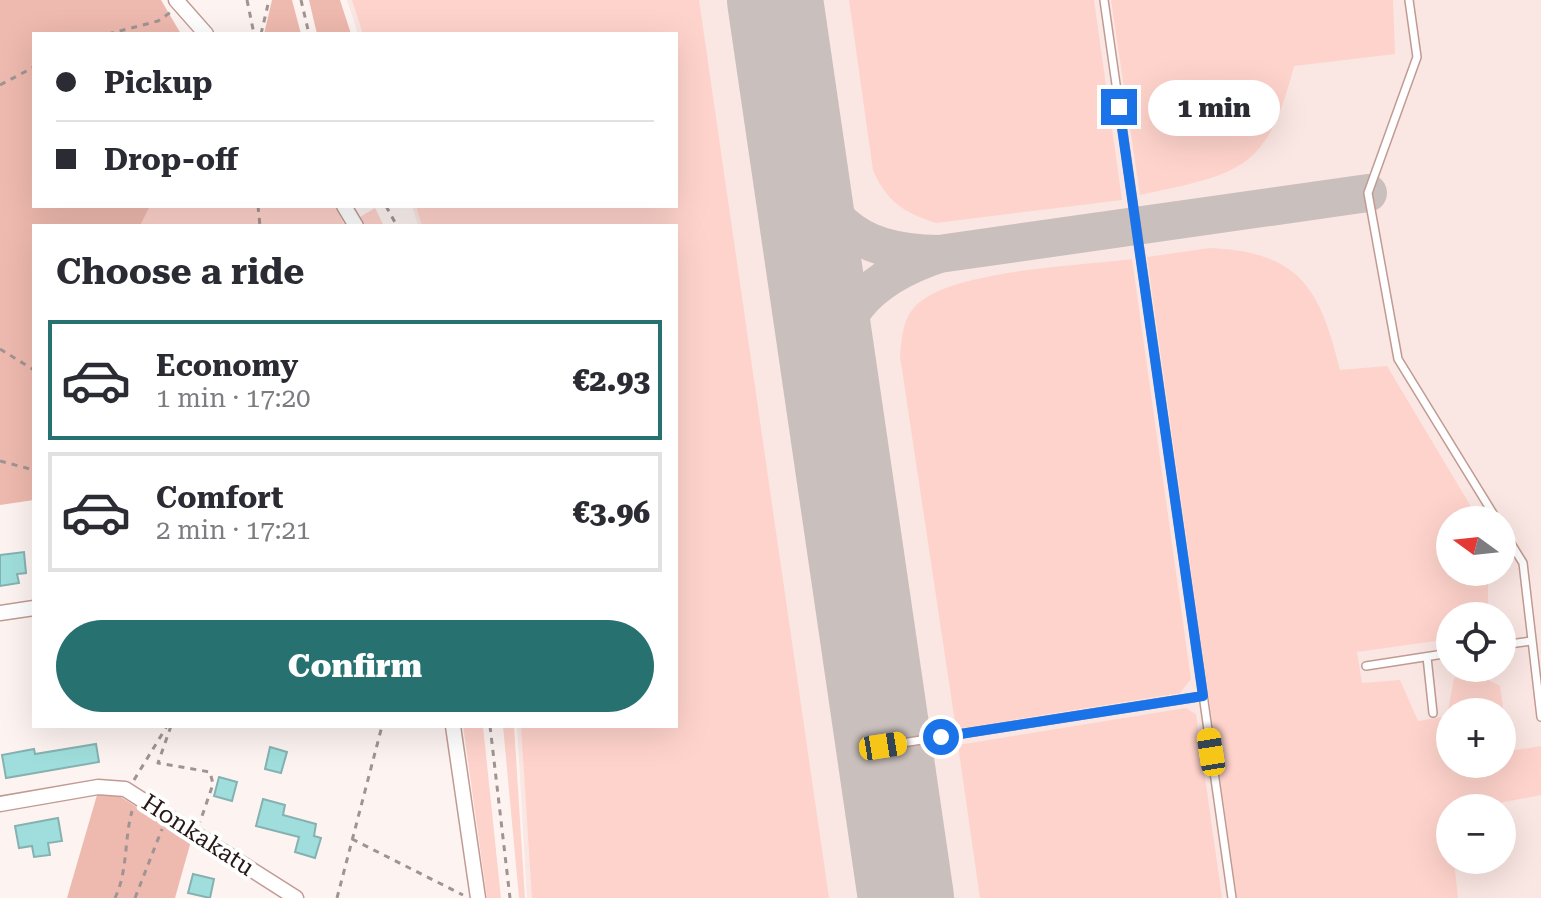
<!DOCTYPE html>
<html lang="en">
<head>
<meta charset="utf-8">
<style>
  :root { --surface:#fff; --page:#f2f2f3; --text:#2b2b33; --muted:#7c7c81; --line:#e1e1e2; --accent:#277271 }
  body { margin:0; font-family:"Roboto Serif",serif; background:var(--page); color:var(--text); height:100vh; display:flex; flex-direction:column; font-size:30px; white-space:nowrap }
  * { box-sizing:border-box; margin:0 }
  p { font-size:26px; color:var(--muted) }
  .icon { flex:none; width:44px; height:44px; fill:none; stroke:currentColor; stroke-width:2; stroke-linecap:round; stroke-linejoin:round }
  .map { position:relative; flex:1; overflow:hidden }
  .drawer { position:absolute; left:32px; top:224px; width:646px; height:504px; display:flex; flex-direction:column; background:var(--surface); border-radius:0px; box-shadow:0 8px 32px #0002 }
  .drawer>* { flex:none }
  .hud { position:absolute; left:32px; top:32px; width:646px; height:176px; border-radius:0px; box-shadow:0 8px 32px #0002; display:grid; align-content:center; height:176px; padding:0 24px; background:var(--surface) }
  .needle { width:52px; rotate:285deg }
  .tools { position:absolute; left:1436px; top:506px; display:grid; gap:16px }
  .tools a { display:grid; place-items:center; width:80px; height:80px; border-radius:50%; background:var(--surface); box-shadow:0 8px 32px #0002; font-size:40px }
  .end { position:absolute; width:36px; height:36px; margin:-18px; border:10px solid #1a73e8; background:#fff; box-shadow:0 0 0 4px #fff }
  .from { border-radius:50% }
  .bubble { position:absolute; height:56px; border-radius:28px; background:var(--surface); box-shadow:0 8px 32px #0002; font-size:26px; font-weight:800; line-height:56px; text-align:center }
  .car { position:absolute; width:24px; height:48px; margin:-24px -12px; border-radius:10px; box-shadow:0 0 6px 2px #0007; background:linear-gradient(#f5c518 24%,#345 0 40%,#f5c518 0 76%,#345 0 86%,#f5c518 0) }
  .hud b { display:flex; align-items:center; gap:28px; height:76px; font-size:30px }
  .hud b+b { border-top:2px solid var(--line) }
  .hud i { width:20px; height:20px; background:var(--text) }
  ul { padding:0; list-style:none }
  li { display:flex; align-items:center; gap:24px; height:120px; margin:0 16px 12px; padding:0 8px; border:4px solid var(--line); border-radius:0px }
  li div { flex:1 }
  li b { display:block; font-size:30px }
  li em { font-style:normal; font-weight:800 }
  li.active { border-color:var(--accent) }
  li>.icon { width:72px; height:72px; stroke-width:1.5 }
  h2 { padding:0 24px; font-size:36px; line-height:96px }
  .action { display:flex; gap:16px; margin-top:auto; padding:16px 24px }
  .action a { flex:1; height:92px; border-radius:48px; background:var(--accent); color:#fff; font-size:32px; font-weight:800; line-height:92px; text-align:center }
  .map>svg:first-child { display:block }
  .built { fill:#fae6e2; fill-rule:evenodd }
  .green { fill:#fed3cb; fill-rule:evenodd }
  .forest { fill:#eeb9ae }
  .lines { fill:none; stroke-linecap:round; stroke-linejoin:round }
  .taxiway { stroke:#c9bfbc; stroke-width:38 }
  .runway { stroke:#c9bfbc; stroke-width:96 }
  .building { fill:#9fdedc; stroke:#85b2b1; stroke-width:2 }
  .lane-casing { stroke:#c19b93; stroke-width:10 }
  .street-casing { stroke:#c19b93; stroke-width:17 }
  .path { stroke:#a09492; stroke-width:3; stroke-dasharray:6 6; stroke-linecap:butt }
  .lane { stroke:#fff; stroke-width:7 }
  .street { stroke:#fff; stroke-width:14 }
  .route { stroke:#1a73e8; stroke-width:10 }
  .labels { text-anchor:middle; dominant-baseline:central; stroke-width:8; stroke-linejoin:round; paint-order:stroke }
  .street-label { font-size:24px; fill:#261815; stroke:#fff }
</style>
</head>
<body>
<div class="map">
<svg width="1541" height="898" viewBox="0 0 1541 898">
  <rect width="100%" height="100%" fill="#fdf4f2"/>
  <path class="built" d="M347 0H1541V898H527L517 726H676V226H418L412 206H676V34H358ZM1450 520H1502V572H1450ZM1450 616H1502V668H1450ZM1450 712H1502V764H1450ZM1450 808H1502V860H1450Z"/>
  <g class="green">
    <polygon points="352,0 699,0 829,898 532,898 521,726 676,726 676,226 422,226 416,206 676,206 676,34 363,34"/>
    <path d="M849 0H1094L1122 200 936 223C904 213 886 201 873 170Z"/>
    <path d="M1111 0H1393L1395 54 1294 66C1267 172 1240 173 1140 195Z"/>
    <polygon points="150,206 335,206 345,226 140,226"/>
    <polygon points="375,208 384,226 364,226 360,217"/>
    <path d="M1210 248C1301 252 1320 289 1340 370L1387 366 1479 520H1450V572H1488V607L1481 616H1450V639L1357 652 1362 683 1400 680 1418 721 1447 716 1454 678 1477 674 1500 686 1509 751 1541 746V795L1473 808H1450V860H1454L1458 898H1237L1147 257ZM1450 712H1502V764H1450Z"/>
    <path d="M1132 259 1191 679 1180 693 956 729 900 356C902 339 902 322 913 309 943 270 1081 266 1132 259Z"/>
    <polygon points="1186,708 1196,714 1222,898 980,898 958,745"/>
    <polygon points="463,726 483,726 501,898 487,898"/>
    <polygon points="503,726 514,726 525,898 519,898"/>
  </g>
  <g class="forest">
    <polygon points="0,0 161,0 181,34 34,34 34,206 150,206 140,226 34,226 34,500 0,505"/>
    <polygon points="272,0 292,0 301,34 264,34"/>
    <polygon points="309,0 340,0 351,34 317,34"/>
    <polygon points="97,795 119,796 191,841 175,898 67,898"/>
  </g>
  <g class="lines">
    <g class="taxiway">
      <path d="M794 135C821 216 849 253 939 254 867 278 828 318 832 397"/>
      <polyline points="939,254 1368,193"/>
    </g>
    <polyline class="runway" points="775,0 906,898"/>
  </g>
  <g class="building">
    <polygon points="24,552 26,573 17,574 19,583 0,586 0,555"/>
    <polygon points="96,744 99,762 6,778 2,755 34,749 35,754"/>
    <polygon points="270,747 287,752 281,773 265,769"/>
    <polygon points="219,777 237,782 232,801 214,796"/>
    <polygon points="263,799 285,805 283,815 316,824 314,836 321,838 315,858 295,852 299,837 256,826"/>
    <polygon points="58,818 62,841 48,843 50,855 34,857 32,846 19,848 15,826"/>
    <polygon points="193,874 214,879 210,898 188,893"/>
  </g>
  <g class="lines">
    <g class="lane-casing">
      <g id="lane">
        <polyline points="1104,0 1232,898"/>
        <polyline points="1409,0 1417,57 1368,193 1398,359 1497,520"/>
        <polyline points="1502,529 1523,563 1541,717"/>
        <polyline points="1502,645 1531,641"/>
        <polyline points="1427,657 1433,713"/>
        <polyline points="1366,666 1450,653"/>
        <polyline points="883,746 1203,696"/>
      </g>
    </g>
    <g class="street-casing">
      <g id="street">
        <polyline points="176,0 206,34"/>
        <polyline points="344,206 356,226"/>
        <polyline points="0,613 34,608"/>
        <polyline points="453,726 478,898"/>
        <polyline points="0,804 98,787 125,789 296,898"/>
      </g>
    </g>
    <g class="path">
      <polyline points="247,0 254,34"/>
      <polyline points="301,0 309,34"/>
      <polyline points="108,34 158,21 171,12"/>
      <polyline points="261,34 269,0"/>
      <polyline points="0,85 34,67"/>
      <polyline points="258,206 260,226"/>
      <polyline points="386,206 397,226"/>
      <polyline points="0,349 34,370"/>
      <polyline points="0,461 34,470"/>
      <polyline points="171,726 158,763 210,772 213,784 200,822"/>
      <polyline points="490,726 510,898"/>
      <polyline points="134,780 167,726"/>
      <polyline points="352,839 463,895"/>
      <path d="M115 898C128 871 124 840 132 811"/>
      <polyline points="135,898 162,829"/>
      <polyline points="337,898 382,726"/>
    </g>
    <use href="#lane" class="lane"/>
    <use href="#street" class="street"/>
  </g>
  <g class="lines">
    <polyline class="route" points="941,737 1203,696 1119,107"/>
  </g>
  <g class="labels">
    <g class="street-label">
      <text transform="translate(198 835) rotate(33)">Honkakatu</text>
    </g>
  </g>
</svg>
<div class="tools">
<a><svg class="needle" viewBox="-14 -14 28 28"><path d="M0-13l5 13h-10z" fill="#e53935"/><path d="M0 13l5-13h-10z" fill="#7c7c81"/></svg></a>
<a><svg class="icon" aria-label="locate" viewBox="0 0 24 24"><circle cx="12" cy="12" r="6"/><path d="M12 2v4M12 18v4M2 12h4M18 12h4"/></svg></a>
<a>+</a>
<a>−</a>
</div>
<i class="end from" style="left:941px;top:737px"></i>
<i class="end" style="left:1119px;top:107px"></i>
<div class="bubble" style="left:1148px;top:80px;width:132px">1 min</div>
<i class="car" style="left:883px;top:746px;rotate:81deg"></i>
<i class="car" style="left:1211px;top:752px;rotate:351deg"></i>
<div class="hud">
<b><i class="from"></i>Pickup</b>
<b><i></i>Drop-off</b>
</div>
<section class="drawer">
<h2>Choose a ride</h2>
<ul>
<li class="active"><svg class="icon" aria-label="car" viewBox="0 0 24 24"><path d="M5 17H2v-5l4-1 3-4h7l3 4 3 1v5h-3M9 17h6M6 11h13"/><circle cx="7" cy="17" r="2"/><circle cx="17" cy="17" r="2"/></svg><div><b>Economy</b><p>1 min · 17:20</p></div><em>€2.93</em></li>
<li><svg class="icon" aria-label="car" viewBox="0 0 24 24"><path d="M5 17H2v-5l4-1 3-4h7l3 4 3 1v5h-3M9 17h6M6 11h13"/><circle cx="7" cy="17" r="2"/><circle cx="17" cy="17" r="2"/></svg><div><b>Comfort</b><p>2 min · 17:21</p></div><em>€3.96</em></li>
</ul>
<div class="action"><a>Confirm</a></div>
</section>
</div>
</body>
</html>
